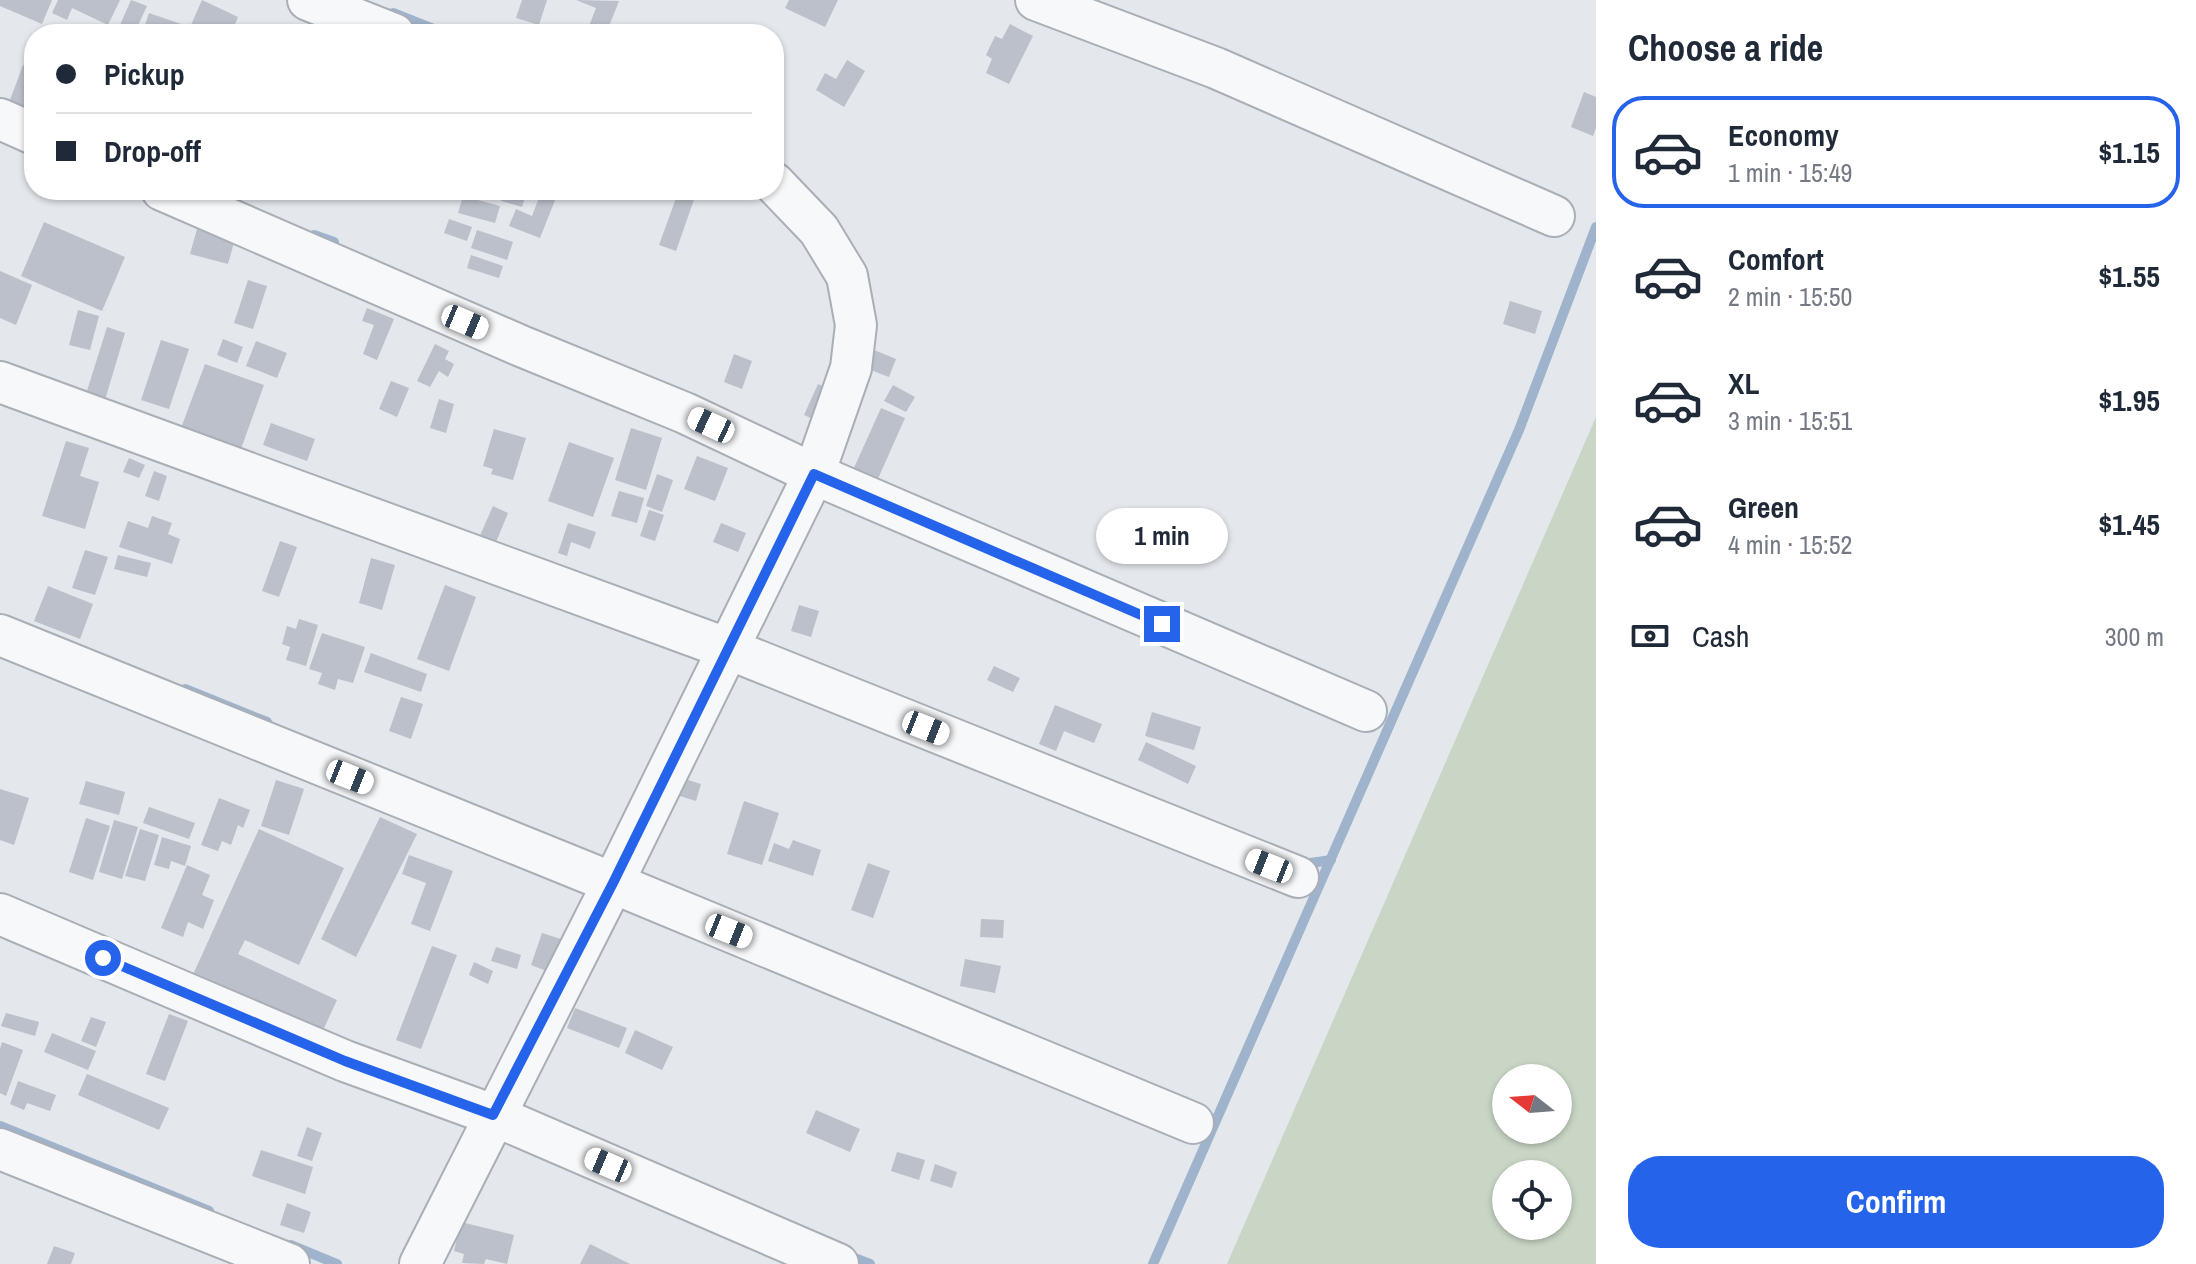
<!DOCTYPE html>
<html lang="en">
<head>
<meta charset="utf-8">
<style>
  :root { --surface:#fff; --page:#f6f6f7; --text:#1f2937; --muted:#747a83; --line:#e0e1e3; --accent:#2563eb }
  body { margin:0; font-family:"Archivo Narrow",sans-serif; background:var(--page); color:var(--text); height:100vh; display:flex; flex-direction:column; font-size:30px; white-space:nowrap }
  * { box-sizing:border-box; margin:0 }
  p { font-size:26px; color:var(--muted) }
  .icon { flex:none; width:44px; height:44px; fill:none; stroke:currentColor; stroke-width:2; stroke-linecap:round; stroke-linejoin:round }
  .map { position:relative; flex:1; overflow:hidden }
  .sheet { display:flex; flex-direction:column; background:var(--surface); width:600px }
  .sheet>* { flex:none }
  .banner { position:absolute; left:24px; top:24px; width:760px; height:176px; border-radius:32px; box-shadow:0 2px 6px #0004; display:grid; align-content:center; height:176px; padding:0 32px; background:var(--surface) }
  .needle { width:52px; rotate:287deg }
  .controls { position:absolute; left:1492px; top:1064px; display:grid; gap:16px }
  .controls a { display:grid; place-items:center; width:80px; height:80px; border-radius:50%; background:var(--surface); box-shadow:0 2px 6px #0004; font-size:40px }
  .end { position:absolute; width:36px; height:36px; margin:-18px; border:10px solid #2563eb; background:#fff; box-shadow:0 0 0 4px #fff }
  .from { border-radius:50% }
  .bubble { position:absolute; height:56px; border-radius:28px; background:var(--surface); box-shadow:0 2px 6px #0004; font-size:26px; font-weight:800; line-height:56px; text-align:center }
  .car { position:absolute; width:24px; height:48px; margin:-24px -12px; border-radius:10px; box-shadow:0 0 6px 2px #0007; background:linear-gradient(#fff 24%,#345 0 40%,#fff 0 76%,#345 0 86%,#fff 0) }
  .banner b { display:flex; align-items:center; gap:28px; height:76px; font-size:30px }
  .banner b+b { border-top:2px solid var(--line) }
  .banner i { width:20px; height:20px; background:var(--text) }
  ul { padding:0; list-style:none }
  li { display:flex; align-items:center; gap:24px; height:112px; margin:0 16px 12px; padding:0 16px; border:4px solid transparent; border-radius:32px }
  li div { flex:1 }
  li b { display:block; font-size:30px }
  li em { font-style:normal; font-weight:800 }
  li.on { border-color:var(--accent) }
  li>.icon { width:72px; height:72px; stroke-width:1.5 }
  h2 { padding:0 32px; font-size:36px; line-height:96px }
  .pay { display:flex; align-items:center; gap:20px; height:88px; padding:0 32px; font-size:30px }
  .pay p { margin-inline-start:auto }
  .primary-button { display:flex; gap:16px; margin-top:auto; padding:16px 32px }
  .primary-button a { flex:1; height:92px; border-radius:32px; background:var(--accent); color:#fff; font-size:32px; font-weight:800; line-height:92px; text-align:center }
  main { display:flex; flex:1; min-height:0 }
  .map>svg:first-child { display:block }
  .green { fill:#c9d6c5; fill-rule:evenodd }
  .lines { fill:none; stroke-linecap:round; stroke-linejoin:round }
  .stream { stroke:#9fb4cc; stroke-width:10 }
  .building { fill:#bbc0ca }
  .minor-casing { stroke:#a9aeb7; stroke-width:44 }
  .minor { stroke:#f7f8fa; stroke-width:40 }
  .route { stroke:#2563eb; stroke-width:10 }
</style>
</head>
<body>
<main>
<div class="map">
<svg width="1596" height="1264" viewBox="0 0 1596 1264">
  <rect width="100%" height="100%" fill="#e4e7ec"/>
  <path class="green" d="M1596 417V1264H1227ZM1506 1078H1558V1130H1506ZM1506 1174H1558V1226H1506Z"/>
  <g class="lines">
    <g class="stream">
      <polyline points="393,13 446,34"/>
      <polyline points="314,235 334,242"/>
      <polyline points="185,689 267,722"/>
      <polyline points="1300,863 1304,864 1331,860"/>
      <polyline points="0,1126 209,1211"/>
      <polyline points="291,1245 337,1264"/>
      <polyline points="844,1254 870,1264"/>
      <polyline points="1153,1264 1519,430 1596,227"/>
    </g>
  </g>
  <g class="building">
    <polygon points="0,0 52,0 42,24 0,6"/>
    <polygon points="58,0 120,0 108,25 72,8 67,20 52,13"/>
    <polygon points="131,0 147,6 134,34 116,34"/>
    <polygon points="202,0 238,17 231,34 187,34"/>
    <polygon points="522,0 547,0 539,25 516,18"/>
    <polygon points="576,0 619,1 606,34 586,34 596,8"/>
    <polygon points="789,0 838,0 825,27 785,8"/>
    <polygon points="149,13 184,25 181,34 142,34"/>
    <polygon points="1010,24 1033,36 1009,84 986,73 992,59 986,55 995,36 1002,39"/>
    <polygon points="847,60 865,71 844,107 816,90 825,73 836,79"/>
    <polygon points="23,65 34,69 34,119 7,108"/>
    <polygon points="1584,92 1596,97 1596,128 1593,136 1571,127"/>
    <polygon points="504,190 527,190 522,207 501,201"/>
    <polygon points="542,190 559,190 540,238 509,226 516,209 532,216"/>
    <polygon points="679,190 697,191 676,251 659,245"/>
    <polygon points="463,196 500,206 495,223 458,213"/>
    <polygon points="449,219 472,227 467,241 444,233"/>
    <polygon points="44,222 125,257 102,311 21,276"/>
    <polygon points="197,229 235,239 228,264 190,254"/>
    <polygon points="477,230 513,242 507,260 471,248"/>
    <polygon points="471,255 503,266 499,278 467,268"/>
    <polygon points="0,271 32,285 16,325 0,318"/>
    <polygon points="248,280 267,286 253,329 234,323"/>
    <polygon points="1510,301 1542,311 1535,334 1503,324"/>
    <polygon points="367,308 394,319 377,360 363,354 374,325 362,321"/>
    <polygon points="78,310 99,316 90,350 69,345"/>
    <polygon points="107,327 125,333 105,400 86,394"/>
    <polygon points="223,339 243,347 237,363 217,355"/>
    <polygon points="161,340 189,349 169,409 141,400"/>
    <polygon points="256,341 287,353 277,378 246,366"/>
    <polygon points="435,344 449,351 445,359 454,364 448,377 439,371 430,387 417,381"/>
    <polygon points="862,345 896,359 889,377 855,364"/>
    <polygon points="734,354 752,361 742,389 724,382"/>
    <polygon points="205,364 264,385 241,449 181,428"/>
    <polygon points="391,381 409,388 397,417 379,409"/>
    <polygon points="818,384 838,393 824,424 804,415"/>
    <polygon points="893,385 915,397 906,412 884,401"/>
    <polygon points="439,399 454,404 446,433 430,428"/>
    <polygon points="881,408 905,418 877,481 853,470"/>
    <polygon points="271,423 315,439 307,461 263,445"/>
    <polygon points="631,428 662,438 646,490 615,480"/>
    <polygon points="494,429 526,438 513,480 491,474 493,469 483,466"/>
    <polygon points="66,441 89,448 80,476 99,482 85,529 42,516"/>
    <polygon points="569,442 614,458 593,517 548,501"/>
    <polygon points="697,456 728,468 715,501 684,489"/>
    <polygon points="129,458 145,465 139,478 123,472"/>
    <polygon points="154,471 167,476 159,501 145,496"/>
    <polygon points="657,474 673,480 662,512 646,506"/>
    <polygon points="619,491 644,498 637,523 611,516"/>
    <polygon points="493,506 508,513 494,547 478,540"/>
    <polygon points="649,510 664,515 655,541 640,536"/>
    <polygon points="152,516 172,523 168,534 180,539 172,564 119,547 128,521 148,528"/>
    <polygon points="568,523 596,532 590,549 571,542 567,556 558,553"/>
    <polygon points="721,523 746,533 738,552 713,542"/>
    <polygon points="280,541 297,547 279,597 262,591"/>
    <polygon points="85,550 108,557 95,595 72,588"/>
    <polygon points="118,555 151,563 147,577 114,569"/>
    <polygon points="371,558 395,565 382,610 359,603"/>
    <polygon points="445,585 476,597 449,671 417,659"/>
    <polygon points="48,586 93,604 80,639 34,621"/>
    <polygon points="799,605 819,611 811,637 791,631"/>
    <polygon points="299,619 318,625 306,666 286,660 290,647 282,644 287,626 296,629"/>
    <polygon points="322,633 365,647 353,683 338,679 335,690 318,684 322,673 309,669"/>
    <polygon points="371,653 427,674 421,692 364,672"/>
    <polygon points="994,666 1020,678 1013,692 987,680"/>
    <polygon points="401,697 423,704 411,739 389,731"/>
    <polygon points="1055,705 1102,724 1094,743 1064,731 1056,751 1039,744"/>
    <polygon points="1152,712 1201,727 1194,750 1145,736"/>
    <polygon points="1146,742 1196,766 1188,784 1138,760"/>
    <polygon points="675,776 701,784 696,801 670,793"/>
    <polygon points="276,780 304,789 289,835 261,826"/>
    <polygon points="86,781 125,792 119,815 79,804"/>
    <polygon points="0,789 29,798 14,845 0,840"/>
    <polygon points="219,798 250,810 243,828 238,825 231,845 222,841 218,851 201,845"/>
    <polygon points="744,801 779,813 762,865 727,854"/>
    <polygon points="149,807 195,823 189,839 143,823"/>
    <polygon points="380,817 417,834 356,957 321,939"/>
    <polygon points="86,818 110,826 93,880 69,872"/>
    <polygon points="114,820 138,827 122,879 99,872"/>
    <polygon points="140,829 159,835 145,881 125,876"/>
    <polygon points="259,829 344,868 299,965 245,940 238,954 337,1000 319,1039 191,979"/>
    <polygon points="162,837 191,846 185,866 171,861 169,869 154,865"/>
    <polygon points="793,840 821,850 813,876 768,861 774,843 789,849"/>
    <polygon points="409,855 453,871 430,931 411,924 426,883 402,874"/>
    <polygon points="868,863 890,871 873,918 851,910"/>
    <polygon points="187,865 210,875 202,895 214,900 203,929 188,922 183,937 161,928"/>
    <polygon points="981,919 1004,920 1003,938 980,937"/>
    <polygon points="542,933 561,939 549,972 531,965"/>
    <polygon points="432,946 457,955 421,1049 396,1040"/>
    <polygon points="496,947 521,955 517,969 491,961"/>
    <polygon points="965,959 1001,966 995,993 960,986"/>
    <polygon points="474,962 493,971 488,984 469,975"/>
    <polygon points="575,1008 627,1028 619,1048 567,1028"/>
    <polygon points="6,1013 39,1022 35,1036 1,1026"/>
    <polygon points="169,1014 188,1021 165,1081 146,1074"/>
    <polygon points="91,1017 106,1022 96,1047 81,1041"/>
    <polygon points="635,1030 673,1047 662,1070 625,1053"/>
    <polygon points="52,1033 96,1051 88,1070 44,1052"/>
    <polygon points="2,1042 23,1050 6,1096 0,1093 0,1049"/>
    <polygon points="87,1074 169,1108 159,1130 78,1095"/>
    <polygon points="18,1081 56,1095 50,1111 27,1103 24,1110 10,1104"/>
    <polygon points="816,1110 860,1129 850,1152 806,1133"/>
    <polygon points="307,1127 322,1133 312,1161 297,1156"/>
    <polygon points="261,1150 313,1167 305,1194 252,1176"/>
    <polygon points="897,1152 925,1160 919,1180 891,1171"/>
    <polygon points="935,1164 957,1172 952,1188 930,1181"/>
    <polygon points="287,1203 311,1212 304,1233 280,1225"/>
    <polygon points="461,1222 514,1235 507,1264 486,1259 484,1264 462,1263 464,1254 454,1251"/>
    <polygon points="590,1244 630,1264 580,1264"/>
    <polygon points="54,1246 75,1253 71,1264 47,1264"/>
  </g>
  <g class="lines">
    <g class="minor-casing">
      <g id="minor">
        <polyline points="308,0 394,34"/>
        <polyline points="1036,0 1216,68 1554,216"/>
        <polyline points="0,119 34,134"/>
        <polyline points="162,190 521,346 685,413 814,474 1366,711"/>
        <polyline points="0,382 726,648 1298,877"/>
        <polyline points="0,635 613,883 1193,1123"/>
        <polyline points="0,914 345,1061 493,1115 838,1264"/>
        <polyline points="0,1149 289,1264"/>
        <polyline points="420,1264 613,883 814,474 851,368 856,325 847,276 819,230 774,183"/>
      </g>
    </g>
    <use href="#minor" class="minor"/>
  </g>
  <g class="lines">
    <polyline class="route" points="103,958 345,1061 493,1115 613,883 814,474 1162,624"/>
  </g>
</svg>
<div class="controls">
<a><svg class="needle" viewBox="-14 -14 28 28"><path d="M0-13l5 13h-10z" fill="#e53935"/><path d="M0 13l5-13h-10z" fill="#747a83"/></svg></a>
<a><svg class="icon" aria-label="locate" viewBox="0 0 24 24"><circle cx="12" cy="12" r="6"/><path d="M12 2v4M12 18v4M2 12h4M18 12h4"/></svg></a>
</div>
<i class="end from" style="left:103px;top:958px"></i>
<i class="end" style="left:1162px;top:624px"></i>
<div class="bubble" style="left:1096px;top:508px;width:132px">1 min</div>
<i class="car" style="left:465px;top:322px;rotate:113deg"></i>
<i class="car" style="left:711px;top:425px;rotate:295deg"></i>
<i class="car" style="left:926px;top:728px;rotate:112deg"></i>
<i class="car" style="left:350px;top:777px;rotate:112deg"></i>
<i class="car" style="left:1269px;top:866px;rotate:292deg"></i>
<i class="car" style="left:729px;top:931px;rotate:112deg"></i>
<i class="car" style="left:608px;top:1165px;rotate:293deg"></i>
<div class="banner">
<b><i class="from"></i>Pickup</b>
<b><i></i>Drop-off</b>
</div>
</div>
<section class="sheet">
<h2>Choose a ride</h2>
<ul>
<li class="on"><svg class="icon" aria-label="car" viewBox="0 0 24 24"><path d="M5 17H2v-5l4-1 3-4h7l3 4 3 1v5h-3M9 17h6M6 11h13"/><circle cx="7" cy="17" r="2"/><circle cx="17" cy="17" r="2"/></svg><div><b>Economy</b><p>1 min · 15:49</p></div><em>$1.15</em></li>
<li><svg class="icon" aria-label="car" viewBox="0 0 24 24"><path d="M5 17H2v-5l4-1 3-4h7l3 4 3 1v5h-3M9 17h6M6 11h13"/><circle cx="7" cy="17" r="2"/><circle cx="17" cy="17" r="2"/></svg><div><b>Comfort</b><p>2 min · 15:50</p></div><em>$1.55</em></li>
<li><svg class="icon" aria-label="car" viewBox="0 0 24 24"><path d="M5 17H2v-5l4-1 3-4h7l3 4 3 1v5h-3M9 17h6M6 11h13"/><circle cx="7" cy="17" r="2"/><circle cx="17" cy="17" r="2"/></svg><div><b>XL</b><p>3 min · 15:51</p></div><em>$1.95</em></li>
<li><svg class="icon" aria-label="car" viewBox="0 0 24 24"><path d="M5 17H2v-5l4-1 3-4h7l3 4 3 1v5h-3M9 17h6M6 11h13"/><circle cx="7" cy="17" r="2"/><circle cx="17" cy="17" r="2"/></svg><div><b>Green</b><p>4 min · 15:52</p></div><em>$1.45</em></li>
</ul>
<div class="pay"><svg class="icon" aria-label="cash" viewBox="0 0 24 24"><path d="M3 7h18v10H3z"/><circle cx="12" cy="12" r="2"/></svg>Cash<p>300 m</p></div>
<div class="primary-button"><a>Confirm</a></div>
</section>
</main>
</body>
</html>
